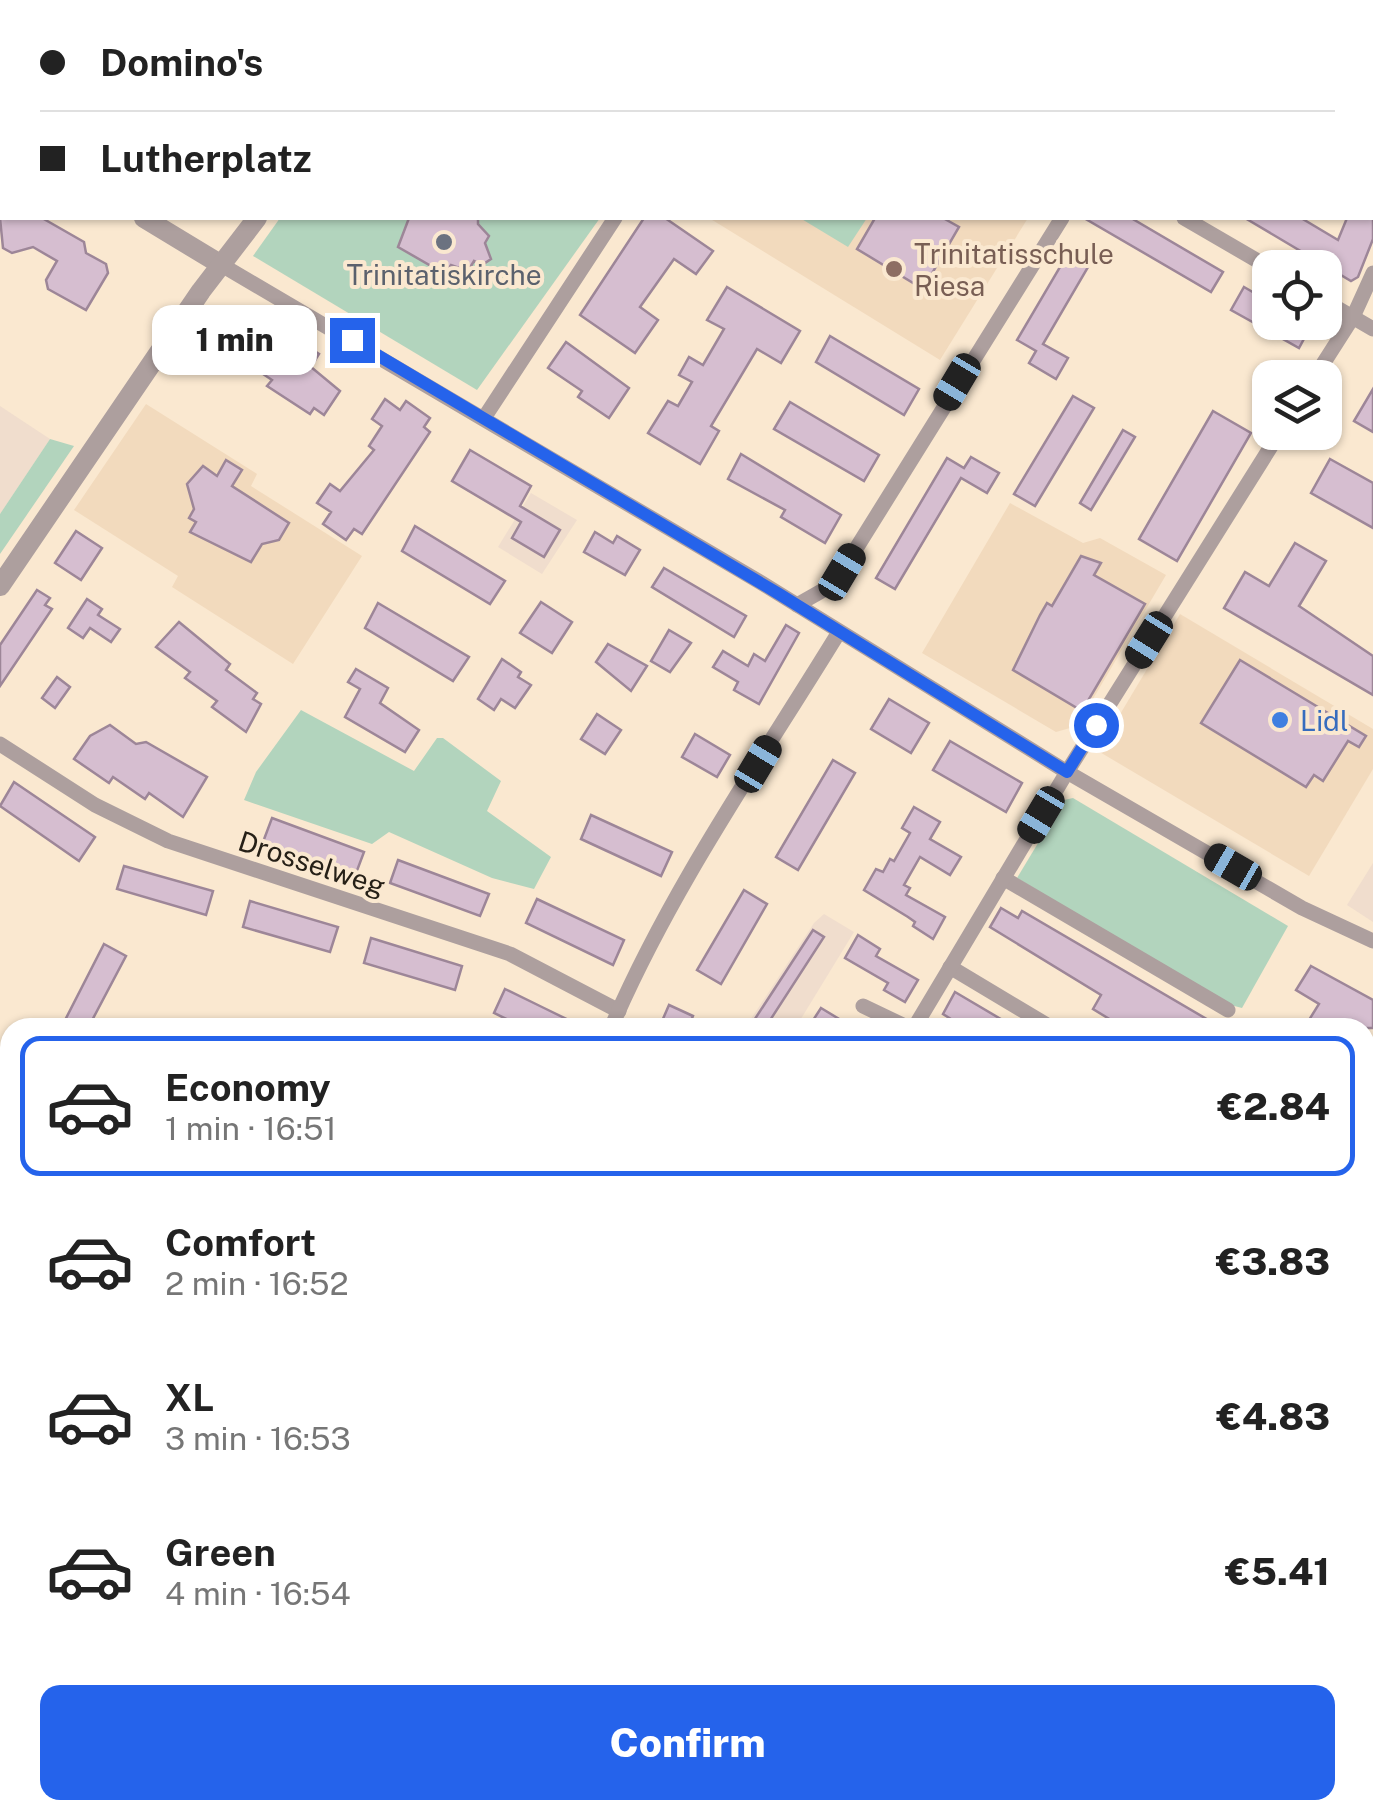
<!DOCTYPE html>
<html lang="en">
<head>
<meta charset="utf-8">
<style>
  :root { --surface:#fff; --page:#f6f6f6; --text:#222; --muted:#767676; --line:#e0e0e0; --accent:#2563eb }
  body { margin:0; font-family:"Public Sans",sans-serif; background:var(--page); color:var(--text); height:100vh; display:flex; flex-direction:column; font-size:38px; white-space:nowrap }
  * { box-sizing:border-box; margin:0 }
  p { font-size:32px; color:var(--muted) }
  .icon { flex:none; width:55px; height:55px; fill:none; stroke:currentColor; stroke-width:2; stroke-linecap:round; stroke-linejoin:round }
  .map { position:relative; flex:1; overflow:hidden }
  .details { position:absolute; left:0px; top:1018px; width:1375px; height:802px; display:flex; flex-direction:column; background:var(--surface); border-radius:30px 30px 0 0; box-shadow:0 2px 8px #0004 }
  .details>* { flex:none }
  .banner { position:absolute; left:0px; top:0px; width:1375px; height:220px; box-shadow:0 2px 8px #0004; display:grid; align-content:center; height:220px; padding:0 40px; background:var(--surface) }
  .controls { position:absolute; left:1252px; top:250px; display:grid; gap:20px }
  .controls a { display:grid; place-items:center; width:90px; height:90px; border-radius:20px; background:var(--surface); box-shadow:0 2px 8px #0004; font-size:50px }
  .end { position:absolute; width:45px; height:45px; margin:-22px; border:12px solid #2563eb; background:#fff; box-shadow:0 0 0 5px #fff }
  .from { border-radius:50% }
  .bubble { position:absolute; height:70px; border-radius:20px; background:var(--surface); box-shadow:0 2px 8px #0004; font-size:32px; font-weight:800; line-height:70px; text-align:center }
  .car { position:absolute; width:30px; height:60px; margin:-30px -15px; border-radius:12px; box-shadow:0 0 8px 2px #0007; background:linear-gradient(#222 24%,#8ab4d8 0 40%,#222 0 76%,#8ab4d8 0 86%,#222 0) }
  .banner b { display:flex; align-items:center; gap:35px; height:95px; font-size:38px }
  .banner b+b { border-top:2px solid var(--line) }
  .banner i { width:25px; height:25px; background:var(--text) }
  ul { padding:18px 0 0; list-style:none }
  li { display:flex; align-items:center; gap:30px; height:140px; margin:0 20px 15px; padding:0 20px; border:5px solid transparent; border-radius:20px }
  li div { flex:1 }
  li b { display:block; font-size:38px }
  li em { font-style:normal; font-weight:800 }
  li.on { border-color:var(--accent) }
  li>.icon { width:90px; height:90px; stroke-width:1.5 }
  .action { display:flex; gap:20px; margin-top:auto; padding:20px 40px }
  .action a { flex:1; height:115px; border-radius:20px; background:var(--accent); color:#fff; font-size:40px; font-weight:800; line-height:115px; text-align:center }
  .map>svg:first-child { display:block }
  .built { fill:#f2dabd }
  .industrial { fill:#f0ddcd }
  .green { fill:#b2d4bd }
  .building { fill:#d6bed0; stroke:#9d8698; stroke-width:2.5 }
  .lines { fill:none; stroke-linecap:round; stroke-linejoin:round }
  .minor { stroke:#ad9f9e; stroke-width:15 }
  .tertiary { stroke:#ad9f9e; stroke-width:20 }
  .secondary { stroke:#8e7a78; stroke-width:22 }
  .route { stroke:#2563eb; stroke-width:12 }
  .worship-dot { fill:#6b7280; stroke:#fae8d0; stroke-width:4 }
  .education-dot { fill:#8d6e63; stroke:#fae8d0; stroke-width:4 }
  .shop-dot { fill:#3f7fe0; stroke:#fae8d0; stroke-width:4 }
  .labels { text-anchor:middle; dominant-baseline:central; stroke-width:8; stroke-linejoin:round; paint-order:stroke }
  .education-label { font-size:28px; fill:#785e54; stroke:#fae8d0; text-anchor:start }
  .worship-label { font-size:28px; fill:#5b616d; stroke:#fae8d0 }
  .shop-label { font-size:28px; fill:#366cbe; stroke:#fae8d0; text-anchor:start }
  .street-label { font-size:28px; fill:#262017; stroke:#fae8d0 }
</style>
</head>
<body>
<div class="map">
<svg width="1373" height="1819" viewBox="0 0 1373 1819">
  <rect width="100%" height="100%" fill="#fae8d0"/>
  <g class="built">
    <polygon points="709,218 1028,218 940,360"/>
    <polygon points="146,404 257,474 251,486 362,556 293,664 172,587 178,576 74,510"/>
    <polygon points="1010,503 1083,543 1100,538 1166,575 1077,726 1056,732 922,653"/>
    <polygon points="1180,614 1373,729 1373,769 1309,876 1098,751"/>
    <polygon points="207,1810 439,1810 432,1819 197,1819"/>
  </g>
  <g class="industrial">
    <polygon points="0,406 50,439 0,514"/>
    <polygon points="531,493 577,520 542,574 498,547"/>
    <polygon points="1373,863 1373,922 1347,905"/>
    <polygon points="824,914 854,932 796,1027 745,1028 814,923"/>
    <polygon points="1373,1333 1373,1424 1365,1427 1365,1336"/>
  </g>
  <g class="green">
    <polygon points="280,218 600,218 477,390 253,256"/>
    <polygon points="800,218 867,218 848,247"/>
    <polygon points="50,439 74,446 0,554 0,514"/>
    <polygon points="301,710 414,771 437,738 443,738 501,781 487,811 551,857 534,889 492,878 389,832 372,844 244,800 256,772"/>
    <polygon points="1073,798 1288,926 1242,1008 1223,1003 1017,878 1064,800"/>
    <polygon points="7,1336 10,1337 10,1420 0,1412 0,1343"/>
    <polygon points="0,1722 10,1725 10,1784 0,1799"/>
    <polygon points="956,1810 1315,1810 1317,1819 944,1819"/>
  </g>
  <g class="building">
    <polygon points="0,218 42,218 84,242 86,253 106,264 108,273 86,310 48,289 46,280 57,261 33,247 12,253 3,248"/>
    <polygon points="409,218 478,218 478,224 489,236 485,243 491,259 482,265 474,261 468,271 451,265 447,271 438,270 398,247"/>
    <polygon points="644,218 665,218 713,251 696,274 674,259 640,307 658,320 635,353 580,315"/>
    <polygon points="875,218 943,218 959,227 923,289 857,249"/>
    <polygon points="1084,218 1131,218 1223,272 1211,292"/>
    <polygon points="1245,218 1301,218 1338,240 1347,218 1373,218 1373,239 1358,277 1351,281"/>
    <polygon points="1070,250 1091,262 1043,344 1068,358 1056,379 1029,363 1036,351 1017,340"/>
    <polygon points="727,287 800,331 781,363 757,349 711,426 719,431 700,464 648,433 668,401 678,406 692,382 679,375 689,357 703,365 724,329 707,320"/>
    <polygon points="1244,287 1270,302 1270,322 1313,322 1299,348 1231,310"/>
    <polygon points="830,336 919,389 904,415 816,362"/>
    <polygon points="566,342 629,388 609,418 578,397 582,391 548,368"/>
    <polygon points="302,343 319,354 311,367 340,391 324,415 314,408 310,414 267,386 272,380 260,372 276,348 292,358"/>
    <polygon points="1373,389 1373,432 1354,421"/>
    <polygon points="1073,396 1094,408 1035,506 1014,494"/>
    <polygon points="385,399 400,410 406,401 430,418 424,427 430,432 362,534 354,529 346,540 323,524 331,512 317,503 330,484 340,491 374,450 369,446 382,426 372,419"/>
    <polygon points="790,402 879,455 864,481 774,429"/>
    <polygon points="1213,411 1251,433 1177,561 1139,539"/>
    <polygon points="1123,430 1135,437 1091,510 1080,503"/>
    <polygon points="470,450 531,486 520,506 560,530 544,557 512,538 521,522 452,481"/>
    <polygon points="741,454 841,515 825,543 781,517 785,510 728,479"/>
    <polygon points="971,457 999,473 987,493 961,478 895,589 876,578 947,458 964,468"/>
    <polygon points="1330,459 1373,483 1373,528 1311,493"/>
    <polygon points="226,460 242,470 232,486 289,523 279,540 262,544 251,562 190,532 196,522 189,518 194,509 187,484 203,466 217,476"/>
    <polygon points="415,526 505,581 490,604 402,551"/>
    <polygon points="76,531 102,548 81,580 55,563"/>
    <polygon points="595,532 613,543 617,536 640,550 625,575 584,552"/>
    <polygon points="1295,543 1326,561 1299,606 1373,656 1373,695 1224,608 1245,572 1269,586"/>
    <polygon points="1081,556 1101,563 1094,575 1145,604 1082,711 1013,670 1040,615 1047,603 1052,606"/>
    <polygon points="664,568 746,616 734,637 652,587"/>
    <polygon points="37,590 50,598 45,605 52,609 0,686 0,645"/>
    <polygon points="87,599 102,609 98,615 120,629 111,642 90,628 83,638 68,628"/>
    <polygon points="541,602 572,622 552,653 520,633"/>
    <polygon points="378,603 469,657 453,681 365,628"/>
    <polygon points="179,622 230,664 226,670 257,693 253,699 261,704 246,732 212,707 217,701 185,678 190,672 156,647"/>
    <polygon points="786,625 799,633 759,704 734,690 738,682 713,667 723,651 748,666 754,654 765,661"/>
    <polygon points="669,630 691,643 670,672 651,661"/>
    <polygon points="608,644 647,666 631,691 596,662"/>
    <polygon points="502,659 521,672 518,677 531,685 515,708 501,699 494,710 478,699"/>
    <polygon points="1240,660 1366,736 1359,747 1348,741 1323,781 1314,775 1306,787 1201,723"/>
    <polygon points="356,669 388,688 380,703 419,730 405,752 345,717 360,689 348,682"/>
    <polygon points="57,677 70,687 55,708 42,698"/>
    <polygon points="889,699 929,723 911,753 871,729"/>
    <polygon points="597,714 621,730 605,754 581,739"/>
    <polygon points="110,725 136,744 146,742 207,777 183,817 149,793 145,799 113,777 109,783 74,759 90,736"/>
    <polygon points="695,734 730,755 717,777 682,757"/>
    <polygon points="950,741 1022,783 1006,812 933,770"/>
    <polygon points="833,760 855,773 798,870 776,857"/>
    <polygon points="14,782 95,837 79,861 0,806"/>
    <polygon points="914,807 940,822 930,839 961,857 950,875 920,857 904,885 910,888 906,895 945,917 933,939 913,926 915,922 908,917 864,890 876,869 883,872 890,859 894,861 910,833 902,828"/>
    <polygon points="591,815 672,852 661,876 581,839"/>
    <polygon points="272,818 364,852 355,876 263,842"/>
    <polygon points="398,860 489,894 480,916 390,883"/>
    <polygon points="124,866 213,891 206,915 117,889"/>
    <polygon points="744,890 767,904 721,984 697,970"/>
    <polygon points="537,899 624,940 613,965 526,923"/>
    <polygon points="250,901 338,927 330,952 243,927"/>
    <polygon points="1001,908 1018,918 1022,911 1222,1028 1124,1028 1093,1009 1101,995 990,927"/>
    <polygon points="813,930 824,937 765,1028 749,1028"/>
    <polygon points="858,935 880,949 876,956 918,980 905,1002 884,990 888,983 845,958"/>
    <polygon points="371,938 462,966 455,990 364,963"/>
    <polygon points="104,944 126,956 88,1028 61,1028"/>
    <polygon points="1311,966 1373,1000 1373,1028 1304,1028 1319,1004 1296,990"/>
    <polygon points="505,989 544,1008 585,1028 525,1028 494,1013"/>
    <polygon points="955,992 1016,1028 965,1028 943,1014"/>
    <polygon points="669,1005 693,1016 688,1028 659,1028"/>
    <polygon points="821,1008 854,1028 808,1028"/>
  </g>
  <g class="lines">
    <g class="minor">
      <polyline points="108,2 110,0"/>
      <polyline points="1187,2 1189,0"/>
      <polyline points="1184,218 1270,268"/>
      <polyline points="220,264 760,582 1067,772 1302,908 1373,941"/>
      <polyline points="1325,301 1373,329"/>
      <polyline points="1314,378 1353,317 1373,273"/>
      <polyline points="484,418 615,218"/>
      <polyline points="797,605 834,584 1062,218"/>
      <polyline points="0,744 95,805 168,841 510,954 619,1011"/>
      <polyline points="1003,878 1228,1010"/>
      <polyline points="950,967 1052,1028"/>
      <polyline points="863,1006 909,1028"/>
      <path d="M611 1028C671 888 760 761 839 632"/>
      <polyline points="914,1028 1067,772 1280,432"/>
      <polyline points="0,1108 10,1111"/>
      <polyline points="1365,1184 1373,1176"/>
      <polyline points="0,1330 10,1320"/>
      <polyline points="0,1433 10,1439"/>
      <polyline points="0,1660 10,1663"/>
      <polyline points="1365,1697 1373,1701"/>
      <polyline points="263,1810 274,1819"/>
      <polyline points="740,1810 750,1819"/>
      <polyline points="1320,1810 1323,1819"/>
      <polyline points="85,1819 94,1810"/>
      <polyline points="310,1819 317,1810"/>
      <polyline points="768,1819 773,1810"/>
    </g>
    <g class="tertiary">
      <polyline points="407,2 409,0"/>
      <polyline points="0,132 2,133"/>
      <polyline points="144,218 220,264"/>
      <polyline points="0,586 201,291 257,218"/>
    </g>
    <g class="secondary">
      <polyline points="1334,0 1338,2"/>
      <polyline points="1372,23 1373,23"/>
    </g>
  </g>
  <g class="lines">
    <polyline class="route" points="352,340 779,594 1067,772 1096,725"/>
  </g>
  <circle class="worship-dot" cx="444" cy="242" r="10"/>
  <circle class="education-dot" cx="894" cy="269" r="10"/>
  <circle class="shop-dot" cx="1280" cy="720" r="10"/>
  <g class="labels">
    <g class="education-label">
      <text x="914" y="253">Trinitatisschule<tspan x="914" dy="32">Riesa</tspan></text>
    </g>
    <g class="worship-label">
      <text x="444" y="274">Trinitatiskirche</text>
    </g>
    <g class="shop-label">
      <text x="1300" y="720">Lidl</text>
    </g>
    <g class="street-label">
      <text transform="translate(312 863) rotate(18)">Drosselweg</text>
    </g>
  </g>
</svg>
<div class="controls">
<a><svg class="icon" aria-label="locate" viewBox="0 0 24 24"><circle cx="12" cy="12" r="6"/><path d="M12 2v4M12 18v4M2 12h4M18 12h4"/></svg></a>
<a><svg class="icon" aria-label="layers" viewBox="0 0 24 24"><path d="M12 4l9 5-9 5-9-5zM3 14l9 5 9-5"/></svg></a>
</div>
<i class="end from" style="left:1096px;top:725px"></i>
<i class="end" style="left:352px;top:340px"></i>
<div class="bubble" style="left:152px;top:305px;width:165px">1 min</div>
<i class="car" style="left:957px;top:382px;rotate:211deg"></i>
<i class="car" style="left:842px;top:572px;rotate:31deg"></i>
<i class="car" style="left:1149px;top:640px;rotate:212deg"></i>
<i class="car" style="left:758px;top:764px;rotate:31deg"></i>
<i class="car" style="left:1041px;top:815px;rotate:211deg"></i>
<i class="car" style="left:1233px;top:867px;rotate:300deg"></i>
<div class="banner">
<b><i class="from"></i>Domino's</b>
<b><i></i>Lutherplatz</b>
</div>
<section class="details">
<ul>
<li class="on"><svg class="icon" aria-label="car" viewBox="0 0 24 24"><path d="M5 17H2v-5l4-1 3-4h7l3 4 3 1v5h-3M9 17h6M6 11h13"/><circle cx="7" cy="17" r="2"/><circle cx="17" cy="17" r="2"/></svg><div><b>Economy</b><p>1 min · 16:51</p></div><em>€2.84</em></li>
<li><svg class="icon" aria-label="car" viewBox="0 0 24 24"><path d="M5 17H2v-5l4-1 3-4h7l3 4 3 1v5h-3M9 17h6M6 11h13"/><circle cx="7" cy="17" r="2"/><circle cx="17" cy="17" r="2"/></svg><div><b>Comfort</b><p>2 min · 16:52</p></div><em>€3.83</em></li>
<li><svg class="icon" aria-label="car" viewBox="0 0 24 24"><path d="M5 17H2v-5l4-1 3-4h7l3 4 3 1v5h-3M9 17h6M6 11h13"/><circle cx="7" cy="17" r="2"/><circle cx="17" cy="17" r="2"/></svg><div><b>XL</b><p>3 min · 16:53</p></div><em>€4.83</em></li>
<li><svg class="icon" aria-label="car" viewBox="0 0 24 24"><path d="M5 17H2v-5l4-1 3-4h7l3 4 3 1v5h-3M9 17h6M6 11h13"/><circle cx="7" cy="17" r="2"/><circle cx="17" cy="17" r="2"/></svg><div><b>Green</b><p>4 min · 16:54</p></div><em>€5.41</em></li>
</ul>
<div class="action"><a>Confirm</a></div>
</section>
</div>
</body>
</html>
